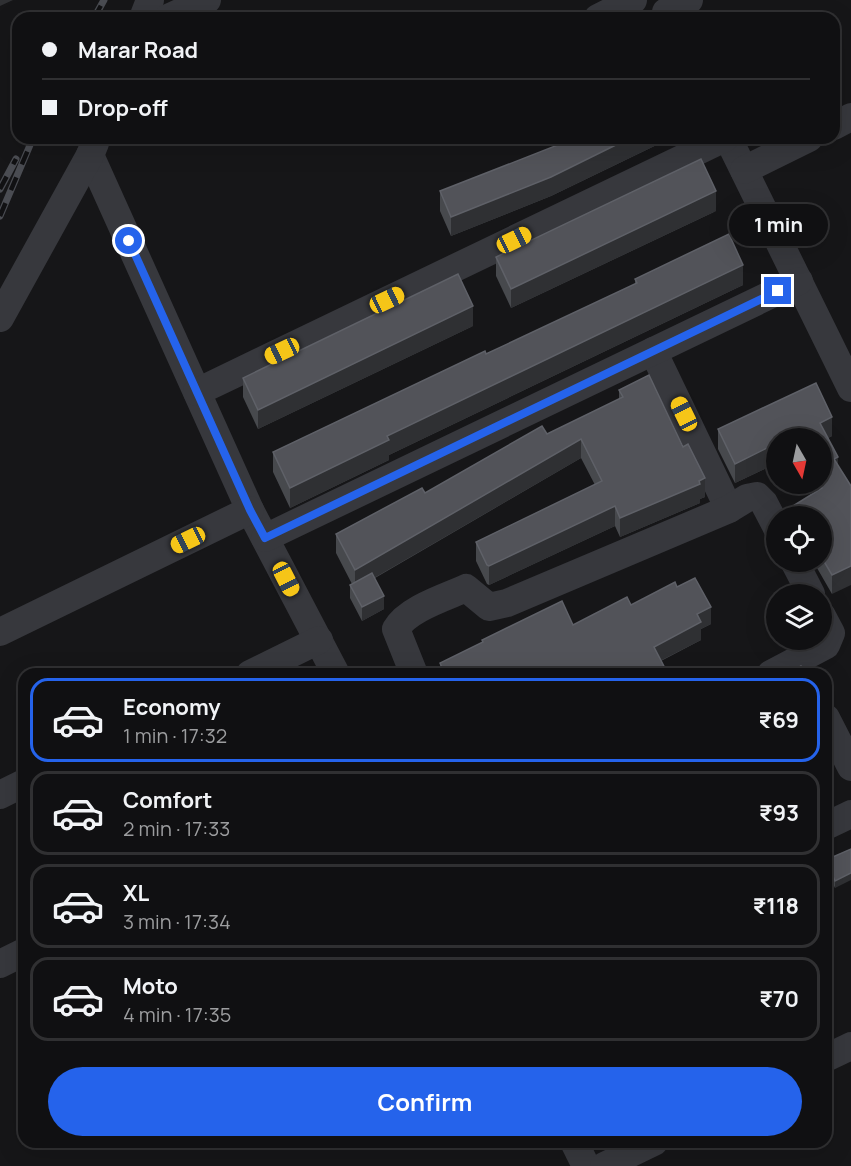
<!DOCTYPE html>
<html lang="en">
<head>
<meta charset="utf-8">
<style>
  :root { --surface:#101012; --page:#1e1e20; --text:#f1f3f6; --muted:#9c9d9f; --line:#303032; --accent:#2563eb }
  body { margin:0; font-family:Manrope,sans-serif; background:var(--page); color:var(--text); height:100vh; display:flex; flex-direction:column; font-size:22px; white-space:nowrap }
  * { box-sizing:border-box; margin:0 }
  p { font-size:20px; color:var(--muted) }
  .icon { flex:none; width:33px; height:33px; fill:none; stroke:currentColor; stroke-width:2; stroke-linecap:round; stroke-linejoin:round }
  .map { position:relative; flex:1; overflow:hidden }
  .panel { position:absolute; left:18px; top:668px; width:814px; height:480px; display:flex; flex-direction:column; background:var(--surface); border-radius:18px; box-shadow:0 6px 24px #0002,0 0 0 2px var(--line) }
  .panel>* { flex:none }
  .hud { position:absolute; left:12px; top:12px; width:828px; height:132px; border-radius:18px; box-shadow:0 6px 24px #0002,0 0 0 2px var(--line); display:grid; align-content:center; height:132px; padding:0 30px; background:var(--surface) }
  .needle { width:39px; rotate:171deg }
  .fabs { position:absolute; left:766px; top:428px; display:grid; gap:12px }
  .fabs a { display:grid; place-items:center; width:66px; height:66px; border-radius:50%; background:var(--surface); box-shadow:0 6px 24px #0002,0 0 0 2px var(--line); font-size:30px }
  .end { position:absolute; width:27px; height:27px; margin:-14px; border:8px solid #2563eb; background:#fff; box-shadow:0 0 0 3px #fff }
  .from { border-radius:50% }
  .bubble { position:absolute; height:42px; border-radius:21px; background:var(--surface); box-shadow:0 6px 24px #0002,0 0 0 2px var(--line); font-size:20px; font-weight:700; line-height:42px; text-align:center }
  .car { position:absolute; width:18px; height:36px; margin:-18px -9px; border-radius:8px; box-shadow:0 0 4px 2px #0007; background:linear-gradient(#f5c518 24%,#345 0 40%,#f5c518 0 76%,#345 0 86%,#f5c518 0) }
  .hud b { display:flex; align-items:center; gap:21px; height:57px; font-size:22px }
  .hud b+b { border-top:2px solid var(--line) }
  .hud i { width:15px; height:15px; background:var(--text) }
  ul { padding:10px 0 0; list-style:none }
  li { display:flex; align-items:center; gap:18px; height:84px; margin:0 12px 9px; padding:0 18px; border:3px solid var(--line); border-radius:18px }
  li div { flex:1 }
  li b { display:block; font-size:22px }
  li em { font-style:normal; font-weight:700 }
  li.current { border-color:var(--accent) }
  li>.icon { width:54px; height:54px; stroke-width:1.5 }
  .button { display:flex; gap:12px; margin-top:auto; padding:12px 30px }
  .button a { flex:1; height:69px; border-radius:36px; background:var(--accent); color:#fff; font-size:24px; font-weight:700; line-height:69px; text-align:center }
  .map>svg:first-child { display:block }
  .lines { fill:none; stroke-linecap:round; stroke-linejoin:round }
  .minor { stroke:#37383d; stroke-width:28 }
  .rail-casing { stroke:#4a4c52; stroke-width:7 }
  .rail { stroke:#111113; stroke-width:4.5; stroke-dasharray:14; stroke-linecap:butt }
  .wall { fill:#47494d }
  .shaded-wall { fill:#2f3033 }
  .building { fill:#525359; stroke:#5f6168; stroke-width:1.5 }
  .route { stroke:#2563eb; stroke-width:8 }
</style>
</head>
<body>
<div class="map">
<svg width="851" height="1166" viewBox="0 0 851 1166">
  <rect width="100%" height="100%" fill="#161618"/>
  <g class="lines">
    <g class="minor">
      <polyline points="666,12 689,0"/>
      <polyline points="143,18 150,0"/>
      <polyline points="168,18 207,0"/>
      <polyline points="598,18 633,0"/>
      <polyline points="834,126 851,117"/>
      <polyline points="728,138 851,388"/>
      <polyline points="90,155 250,510 336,674"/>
      <polyline points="744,170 809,138"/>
      <polyline points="0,318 90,155 95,143"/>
      <polyline points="653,351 729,509"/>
      <polyline points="197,392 725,138"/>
      <polyline points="265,538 799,281"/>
      <polyline points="794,561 811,594"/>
      <polyline points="0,632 250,510"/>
      <polyline points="250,674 319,640"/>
      <path d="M414 674 396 629C407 609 446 597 466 588L489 607 507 603 729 509 747 498 757 496 764 503 777 528"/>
      <polyline points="771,674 826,645 831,633 822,616"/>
      <polyline points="826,718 851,767"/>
      <polyline points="0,795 24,783"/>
      <polyline points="826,826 851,814"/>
      <polyline points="0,964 24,952"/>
      <polyline points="826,1058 851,1046"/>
      <polyline points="574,1142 586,1166"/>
      <polyline points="604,1166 654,1142"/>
    </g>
    <g class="rail-casing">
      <g id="rail">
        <polyline points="94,18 104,0"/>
        <polyline points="0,189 16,159"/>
        <polyline points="0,216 33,138"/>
      </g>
    </g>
    <use href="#rail" class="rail"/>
  </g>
  <g class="wall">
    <polygon points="563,138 671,138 551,196 451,236 440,211 440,191 563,143"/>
    <polygon points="716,211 511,308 496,276 496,257"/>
    <polygon points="635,279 743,285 389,455 389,460 290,508 273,472 273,452 486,354 635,284"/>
    <polygon points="473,326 258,429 243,397 243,378"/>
    <polygon points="619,390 705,497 700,499 700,503 620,537 615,526 489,585 487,584 476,561 476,542 595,485 581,458 375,578 384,609 362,621 350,598 350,585 352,584 336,553 336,534 425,493 619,399"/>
    <polygon points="718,429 832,436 828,438 838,457 832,594 813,561 822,561 822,516 793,516 793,506 814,493 808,483 822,483 822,438 777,438 777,463 735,483 718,449"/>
    <polygon points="677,587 711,624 701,629 701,640 661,661 668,674 440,674 440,663 482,643 482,640 573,625 631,605"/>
    <polygon points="851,849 835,888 826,869 826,860"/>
  </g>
  <g class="shaded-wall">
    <polygon points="0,0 13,0 0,6"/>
    <polygon points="630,138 671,138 551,196 451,236 451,217"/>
    <polygon points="716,191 716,211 511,308 511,289"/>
    <polygon points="743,265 743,285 389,455 389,460 290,508 290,488 387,436"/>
    <polygon points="473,306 473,326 258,429 258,410"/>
    <polygon points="832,417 832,436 822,441 820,423"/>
    <polygon points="581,439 581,458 355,589 355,570"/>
    <polygon points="777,443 777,463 735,483 735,464"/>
    <polygon points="838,457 838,476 834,459"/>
    <polygon points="705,478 705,497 700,499 700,503 620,537 620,518"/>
    <polygon points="615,506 615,526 489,585 489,566"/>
    <polygon points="851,566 851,585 832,594 832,575"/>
    <polygon points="384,596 384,609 362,621 362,607"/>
    <polygon points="711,607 711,624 701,629 701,640 654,664 654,647 697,614"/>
    <polygon points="851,873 851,880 835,888 835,881"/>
  </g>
  <g class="building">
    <polygon points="566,138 630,138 551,177 451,217 440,191 568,141"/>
    <polygon points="701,159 716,191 511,289 496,257"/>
    <polygon points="729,234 743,265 387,436 389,440 290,488 273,452 485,351 486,354 637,283 635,279"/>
    <polygon points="458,274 473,306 258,410 243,378"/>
    <polygon points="649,375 683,447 688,444 705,478 699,481 700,484 620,518 615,506 489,566 487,565 476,542 602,481 581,439 355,570 336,534 422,488 425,493 542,426 547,434 623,397 619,390"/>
    <polygon points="816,383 832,417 820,423 838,457 834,459 851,486 851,566 832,575 822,558 822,516 795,516 793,512 793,506 822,488 819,483 822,483 822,438 793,438 792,436 788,438 777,438 777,443 735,464 718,429"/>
    <polygon points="372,573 384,596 362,607 350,585"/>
    <polygon points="695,578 711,607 697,614 701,622 654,647 668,674 445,674 440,663 483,642 482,640 562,601 573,625 627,597 631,605 675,582 677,587"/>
    <polygon points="801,666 805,674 786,674"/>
    <polygon points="851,849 851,873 835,881 826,860"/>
  </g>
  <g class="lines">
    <polyline class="route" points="129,241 250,510 265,538 778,291"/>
  </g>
</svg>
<div class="fabs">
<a><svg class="needle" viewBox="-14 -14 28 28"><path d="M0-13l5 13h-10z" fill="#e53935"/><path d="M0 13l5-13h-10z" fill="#9c9d9f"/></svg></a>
<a><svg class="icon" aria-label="locate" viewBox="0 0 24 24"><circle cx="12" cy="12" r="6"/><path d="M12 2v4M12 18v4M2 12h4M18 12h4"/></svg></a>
<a><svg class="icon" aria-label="layers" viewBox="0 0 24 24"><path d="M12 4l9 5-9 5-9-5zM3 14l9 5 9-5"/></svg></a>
</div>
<i class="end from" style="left:129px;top:241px"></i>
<i class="end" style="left:778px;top:291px"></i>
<div class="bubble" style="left:729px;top:204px;width:99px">1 min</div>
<i class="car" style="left:514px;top:240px;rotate:64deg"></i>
<i class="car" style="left:387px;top:300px;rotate:65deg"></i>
<i class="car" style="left:282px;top:351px;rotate:245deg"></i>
<i class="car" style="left:684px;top:414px;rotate:334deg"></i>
<i class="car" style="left:188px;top:540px;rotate:244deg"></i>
<i class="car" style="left:286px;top:579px;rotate:153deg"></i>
<div class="hud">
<b><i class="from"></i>Marar Road</b>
<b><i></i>Drop-off</b>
</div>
<section class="panel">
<ul>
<li class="current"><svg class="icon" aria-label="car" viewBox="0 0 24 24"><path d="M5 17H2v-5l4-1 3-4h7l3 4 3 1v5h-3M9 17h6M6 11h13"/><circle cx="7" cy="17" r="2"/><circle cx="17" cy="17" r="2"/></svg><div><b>Economy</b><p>1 min · 17:32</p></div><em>₹69</em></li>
<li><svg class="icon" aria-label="car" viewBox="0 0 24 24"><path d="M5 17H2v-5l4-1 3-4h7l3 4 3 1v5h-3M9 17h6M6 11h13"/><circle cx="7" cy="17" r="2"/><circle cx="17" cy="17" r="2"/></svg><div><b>Comfort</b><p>2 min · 17:33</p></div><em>₹93</em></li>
<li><svg class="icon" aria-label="car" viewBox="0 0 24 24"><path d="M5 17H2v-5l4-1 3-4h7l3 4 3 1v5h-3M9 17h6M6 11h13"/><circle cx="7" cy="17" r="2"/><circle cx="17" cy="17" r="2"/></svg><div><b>XL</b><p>3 min · 17:34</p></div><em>₹118</em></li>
<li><svg class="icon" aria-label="car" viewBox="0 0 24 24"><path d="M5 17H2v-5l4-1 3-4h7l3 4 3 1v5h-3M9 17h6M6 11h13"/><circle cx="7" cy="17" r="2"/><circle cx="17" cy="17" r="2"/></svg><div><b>Moto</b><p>4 min · 17:35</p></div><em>₹70</em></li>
</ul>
<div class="button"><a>Confirm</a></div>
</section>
</div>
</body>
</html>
